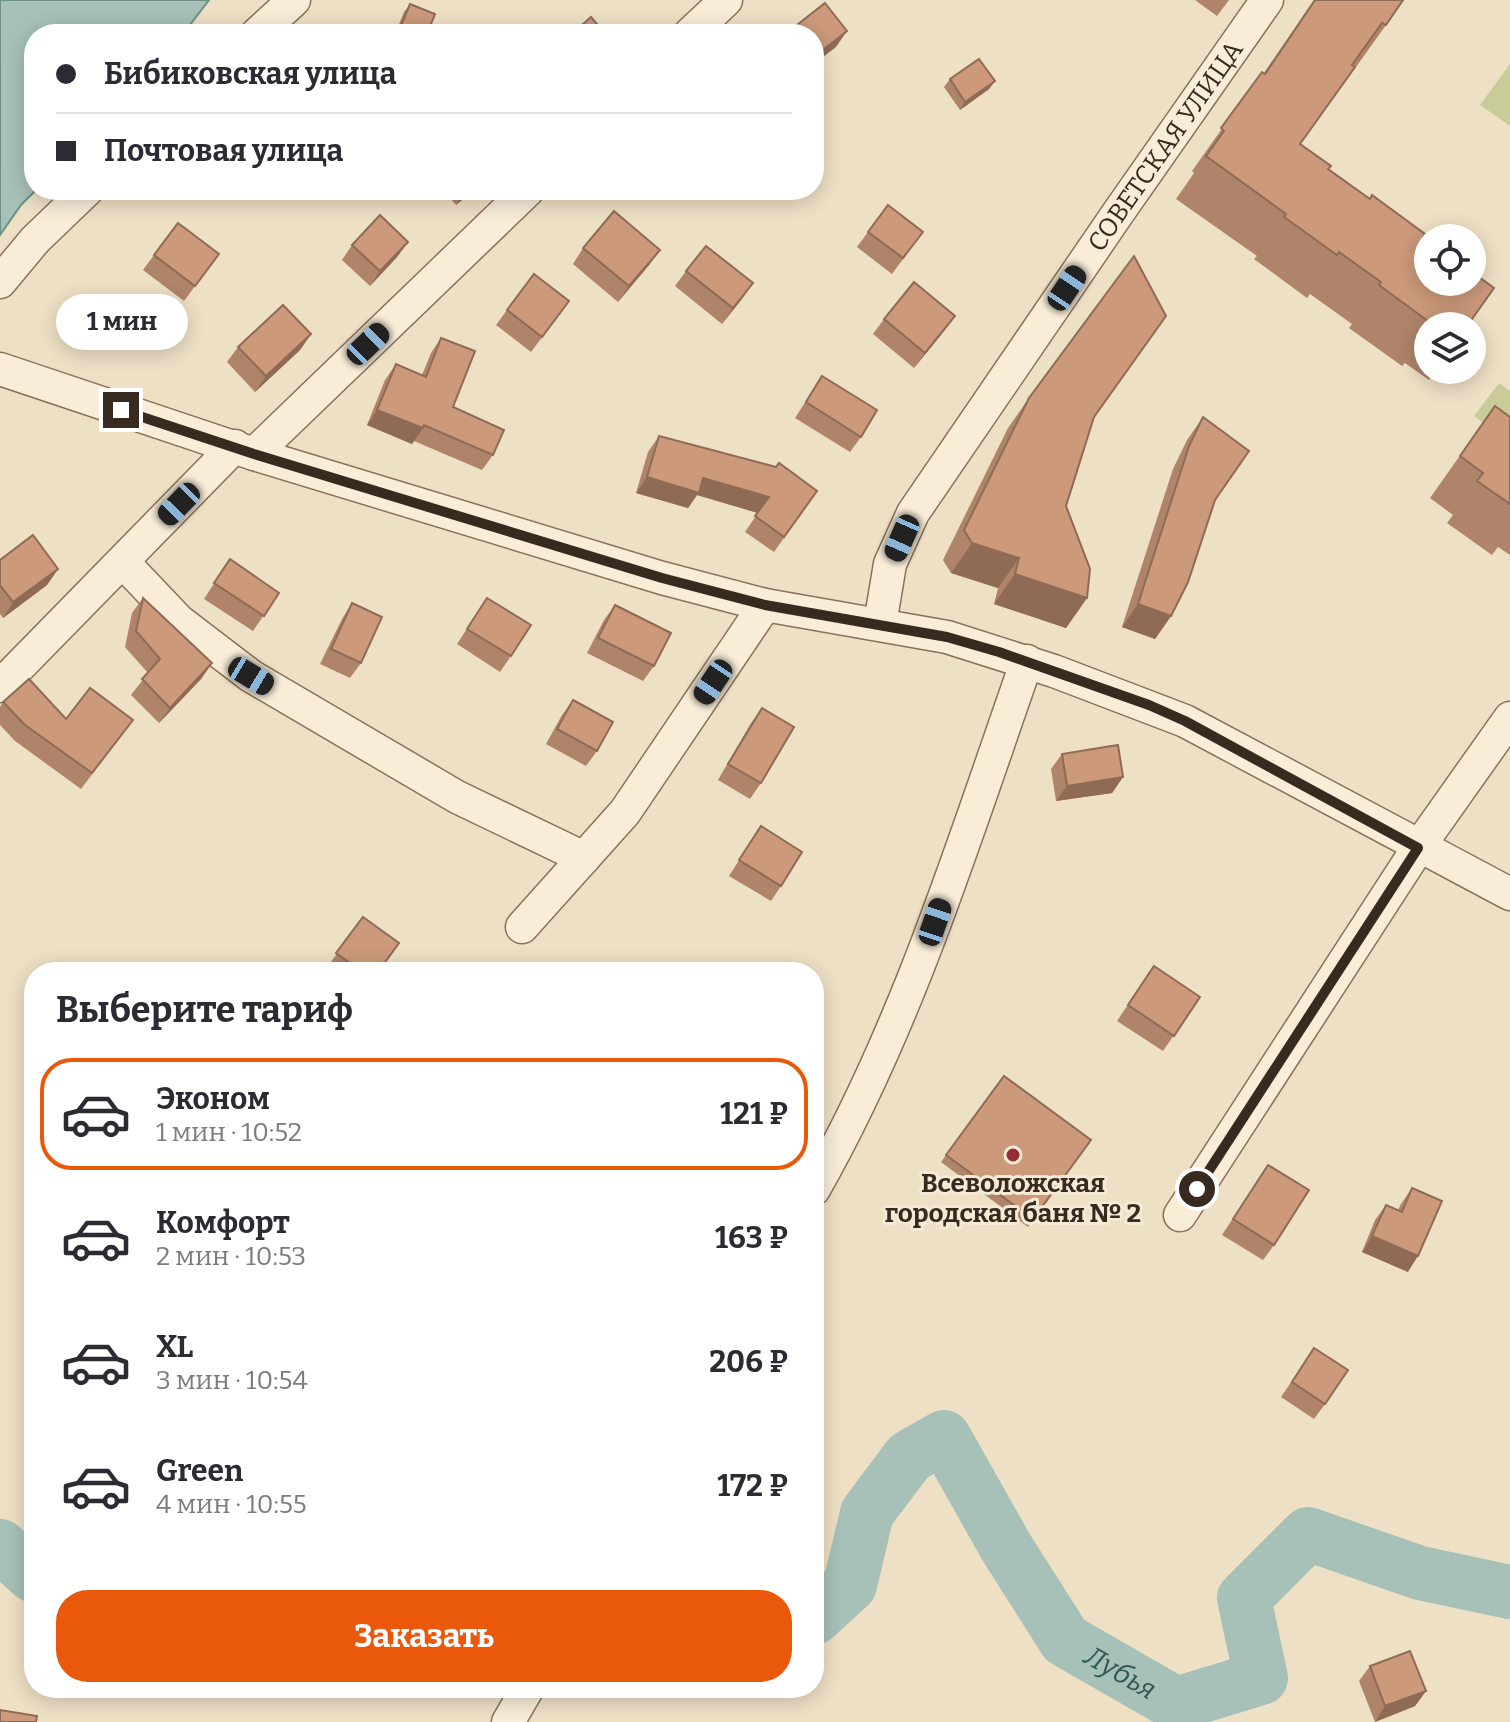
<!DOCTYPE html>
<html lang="ru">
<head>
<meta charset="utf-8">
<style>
  :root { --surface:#fff; --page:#f7f7f7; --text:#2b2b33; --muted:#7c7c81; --line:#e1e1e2; --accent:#ea580c }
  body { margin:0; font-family:Bitter,serif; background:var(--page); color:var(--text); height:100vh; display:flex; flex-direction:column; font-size:30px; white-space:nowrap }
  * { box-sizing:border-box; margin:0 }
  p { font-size:26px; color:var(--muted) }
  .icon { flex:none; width:44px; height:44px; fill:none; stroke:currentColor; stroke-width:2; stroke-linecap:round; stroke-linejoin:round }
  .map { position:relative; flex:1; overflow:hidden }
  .side { position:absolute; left:24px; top:962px; width:800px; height:736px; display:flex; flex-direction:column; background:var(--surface); border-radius:32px; box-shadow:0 4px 20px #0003 }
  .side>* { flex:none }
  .banner { position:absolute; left:24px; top:24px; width:800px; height:176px; border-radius:32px; box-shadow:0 4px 20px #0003; display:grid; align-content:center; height:176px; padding:0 32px; background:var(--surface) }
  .buttons { position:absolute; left:1414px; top:224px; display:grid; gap:16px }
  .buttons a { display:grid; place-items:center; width:72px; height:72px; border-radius:50%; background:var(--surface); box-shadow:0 4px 20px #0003; font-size:40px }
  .end { position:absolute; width:36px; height:36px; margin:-18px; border:10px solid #392a1f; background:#fff; box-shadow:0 0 0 4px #fff }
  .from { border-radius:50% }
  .bubble { position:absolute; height:56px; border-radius:28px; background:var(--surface); box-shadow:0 4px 20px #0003; font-size:26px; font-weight:700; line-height:56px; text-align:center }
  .car { position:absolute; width:24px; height:48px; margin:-24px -12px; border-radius:10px; box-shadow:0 0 6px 2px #0007; background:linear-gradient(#222 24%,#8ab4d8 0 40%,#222 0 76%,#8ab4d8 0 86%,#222 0) }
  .banner b { display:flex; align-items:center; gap:28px; height:76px; font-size:30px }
  .banner b+b { border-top:2px solid var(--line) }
  .banner i { width:20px; height:20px; background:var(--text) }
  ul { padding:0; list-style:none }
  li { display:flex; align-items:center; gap:24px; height:112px; margin:0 16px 12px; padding:0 16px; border:4px solid transparent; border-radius:32px }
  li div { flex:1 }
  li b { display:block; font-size:30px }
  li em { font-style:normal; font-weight:700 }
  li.current { border-color:var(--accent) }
  li>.icon { width:72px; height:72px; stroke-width:1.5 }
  h2 { padding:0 32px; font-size:36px; line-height:96px }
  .button { display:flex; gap:16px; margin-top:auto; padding:16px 32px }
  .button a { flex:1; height:92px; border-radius:32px; background:var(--accent); color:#fff; font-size:32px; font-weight:700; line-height:92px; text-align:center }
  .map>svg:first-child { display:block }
  .green { fill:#c9cc99 }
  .water { fill:#a7c1b8; stroke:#6d9085; stroke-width:2 }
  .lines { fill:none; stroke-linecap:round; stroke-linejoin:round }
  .river { stroke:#a7c1b8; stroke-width:54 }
  .street-casing { stroke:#89715b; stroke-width:35 }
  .street { stroke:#f9edd8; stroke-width:32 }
  .wall { fill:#af846a }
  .shaded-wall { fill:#8f6b56 }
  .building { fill:#cc997b; stroke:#8f6b56; stroke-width:2 }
  .route { stroke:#392a1f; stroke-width:10 }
  .poi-dot { fill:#972c32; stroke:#f5ead5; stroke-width:3 }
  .labels { text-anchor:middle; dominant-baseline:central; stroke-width:6; stroke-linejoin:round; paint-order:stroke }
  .street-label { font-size:26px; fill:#392a1f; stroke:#f5ead5 }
  .poi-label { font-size:26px; font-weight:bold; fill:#392a1f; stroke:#f5ead5 }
  .water-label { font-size:28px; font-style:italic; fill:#2e5954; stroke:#f5ead5 }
</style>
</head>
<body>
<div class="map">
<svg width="1510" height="1722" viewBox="0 0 1510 1722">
  <rect width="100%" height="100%" fill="#eee0c5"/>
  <g class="green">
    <polygon points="1510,64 1510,126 1480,105"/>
    <polygon points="1499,383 1510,391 1510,430 1504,438 1474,416"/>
  </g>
  <polygon class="water" points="0,0 209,0 183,34 34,34 36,190 21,205 0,235"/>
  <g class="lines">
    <g class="river">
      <polyline points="0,1546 34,1576"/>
      <path id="s1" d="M814 1618 850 1585 867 1513 909 1457 944 1437 1006 1547 1065 1640 1176 1704 1261 1678 1244 1598 1308 1534 1420 1573 1510 1592"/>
    </g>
    <g class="street-casing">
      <g id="street">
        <polyline points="257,34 294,0"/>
        <polyline points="690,34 726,0"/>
        <polyline points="0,282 35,240 87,190"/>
        <polyline points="0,369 254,454 662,578 765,605 947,637 1054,671 1185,721 1510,894"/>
        <polyline points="254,454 528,190"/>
        <polyline points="123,562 179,621 251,676 457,797 584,858"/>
        <path id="s2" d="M880 624 890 564 913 513 1118 213 1267 0"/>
        <polyline points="0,686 235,446"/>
        <polyline points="522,927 625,812 765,605"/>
        <path d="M814 1189C908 1024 964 840 1027 661"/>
        <polyline points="1180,1215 1418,848 1510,718"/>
        <polyline points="508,1722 528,1688"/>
      </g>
    </g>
    <use href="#street" class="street"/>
  </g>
  <g class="wall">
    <polygon points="1195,0 1229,0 1217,16"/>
    <polygon points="1314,0 1404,0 1356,67 1352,65 1300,144 1329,169 1423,237 1467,326 1428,326 1428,370 1436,370 1429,380 1405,363 1402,366 1349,328 1352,324 1310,294 1307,298 1254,259 1257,256 1176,199 1194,173 1192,171 1262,72 1264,73"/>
    <polygon points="410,4 427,34 395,34 404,12"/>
    <polygon points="950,79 995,81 989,89 960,110 944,87"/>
    <polygon points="443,190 474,190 456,205"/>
    <polygon points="868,232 923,232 892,274 857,247"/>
    <polygon points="408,242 397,257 370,286 342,260 352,245"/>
    <polygon points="583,248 660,250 649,265 618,302 573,264"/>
    <polygon points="219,254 184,301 143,270 154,255"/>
    <polygon points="686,271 753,283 722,324 675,286"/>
    <polygon points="569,301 531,352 496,325 507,310"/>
    <polygon points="955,316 944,331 914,368 873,334 884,319"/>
    <polygon points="311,334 300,350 255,392 227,362 238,347"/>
    <polygon points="441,338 453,407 493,455 482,470 414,441 412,444 367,425 385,380 396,364 422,375 431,353"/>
    <polygon points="822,376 861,437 850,452 795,418"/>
    <polygon points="1029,398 1093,418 1066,506 1087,598 1066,628 994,604 998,588 951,573 943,560 1008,428"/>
    <polygon points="1495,406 1510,417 1510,555 1498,547 1492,555 1447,523 1453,515 1430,498"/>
    <polygon points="1203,417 1215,500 1171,616 1155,639 1122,627 1173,469 1187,440"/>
    <polygon points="659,436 817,491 774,552 745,532 758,513 697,495 688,508 636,493 648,452"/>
    <polygon points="230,559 279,593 253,631 204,599"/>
    <polygon points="0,560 58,569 47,585 3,618 0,614"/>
    <polygon points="143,598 212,663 201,679 159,723 131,695 148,673 125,647 132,613"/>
    <polygon points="487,598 511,656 500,672 457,644"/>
    <polygon points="352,603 361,663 350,678 320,664 342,619"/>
    <polygon points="615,605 654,666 643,681 587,653 604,620"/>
    <polygon points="573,700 597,751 586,766 546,744 562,715"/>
    <polygon points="3,702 66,719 133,720 81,789 15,741 0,725 0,707"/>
    <polygon points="762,708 761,783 750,799 718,780 751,723"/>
    <polygon points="1062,754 1123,777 1112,793 1056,801 1051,769"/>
    <polygon points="761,826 781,886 771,901 729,876"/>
    <polygon points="363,917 378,972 330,972 326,969"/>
    <polygon points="1154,966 1200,997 1163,1051 1117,1021"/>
    <polygon points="1004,1076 1091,1140 1028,1227 941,1162"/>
    <polygon points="1268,1165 1274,1245 1263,1260 1222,1235"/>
    <polygon points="1412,1188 1408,1272 1362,1252 1375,1220 1386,1205 1398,1210 1401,1204"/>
    <polygon points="1314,1348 1325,1404 1314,1419 1281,1397"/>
    <polygon points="1370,1666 1426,1691 1415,1706 1375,1722 1359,1681"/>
  </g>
  <g class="shaded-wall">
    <polygon points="400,28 417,34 396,34"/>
    <polygon points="847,31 836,47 814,64 814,57"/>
    <polygon points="995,81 989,89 960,110 965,102"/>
    <polygon points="466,190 474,190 456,205"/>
    <polygon points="408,242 397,257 370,286 380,271"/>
    <polygon points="660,250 649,265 618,302 629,286"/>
    <polygon points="753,283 742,299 722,324 733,308"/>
    <polygon points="955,316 944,331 914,368 925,353"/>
    <polygon points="311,334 300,350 255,392 266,376"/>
    <polygon points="377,410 423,428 412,444 367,425"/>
    <polygon points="647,477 703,478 769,497 758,513 697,495 688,508 636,493"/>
    <polygon points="972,543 1019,558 998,588 951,573"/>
    <polygon points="58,569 47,585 3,618 13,602"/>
    <polygon points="1015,574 1087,598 1066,628 994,604"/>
    <polygon points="1138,604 1171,616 1155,639 1122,627"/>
    <polygon points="212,663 201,679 159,723 170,708"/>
    <polygon points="1123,777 1112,793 1056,801 1067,786"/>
    <polygon points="1372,1236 1418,1256 1408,1272 1362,1252"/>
    <polygon points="1426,1691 1415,1706 1375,1722 1385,1706"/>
  </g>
  <g class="building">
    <polygon points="1315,0 1403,0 1386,25 1382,23 1352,65 1355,67 1300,144 1331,166 1328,169 1370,199 1372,195 1425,234 1423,237 1428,241 1428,282 1472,282 1472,272 1494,288 1467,326 1443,326 1434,320 1432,324 1379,285 1381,282 1339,252 1337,255 1284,217 1286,214 1206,156 1224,131 1221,128 1262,72 1265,74"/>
    <polygon points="825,3 847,31 814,57 814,34 790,34 788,32"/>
    <polygon points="410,4 435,14 427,34 417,34 400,28"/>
    <polygon points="591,17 605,34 572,34"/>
    <polygon points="979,59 995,81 965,102 950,79"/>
    <polygon points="888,205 923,232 903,258 868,232"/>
    <polygon points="614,211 660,250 629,286 583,248"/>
    <polygon points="380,215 408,242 380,271 352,245"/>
    <polygon points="178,223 219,254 195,286 154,255"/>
    <polygon points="706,246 753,283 733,308 686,271"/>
    <polygon points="1134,256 1166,316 1094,417 1066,506 1090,569 1087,598 1015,574 1019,558 972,543 964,530 1029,398"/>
    <polygon points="534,274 569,301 542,337 507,310"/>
    <polygon points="914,282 955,316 925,353 884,319"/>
    <polygon points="283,305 311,334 266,376 238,347"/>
    <polygon points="441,338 475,351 453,407 504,430 493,455 424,425 423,428 377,410 396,364 426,377"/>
    <polygon points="822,376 877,410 861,437 806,402"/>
    <polygon points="1495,406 1510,417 1510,504 1477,481 1483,473 1460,456"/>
    <polygon points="1203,417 1249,451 1215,500 1188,582 1171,616 1138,604 1189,446"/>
    <polygon points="659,436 776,467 779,463 817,491 784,537 755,516 769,497 703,478 699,493 647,477"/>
    <polygon points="33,535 58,569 13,602 0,585 0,560"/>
    <polygon points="230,559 279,593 264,616 214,583"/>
    <polygon points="143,598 212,663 170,708 142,679 160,659 136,631"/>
    <polygon points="487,598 531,625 511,656 467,629"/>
    <polygon points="352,603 382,617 361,663 331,649"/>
    <polygon points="615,605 671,633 654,666 598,638"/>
    <polygon points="29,679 66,719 90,688 133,720 92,773 25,725 3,702"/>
    <polygon points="573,700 613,722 597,751 557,729"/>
    <polygon points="762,708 794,727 761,783 728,764"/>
    <polygon points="1118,745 1123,777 1067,786 1062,754"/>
    <polygon points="761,826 802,852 781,886 739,860"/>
    <polygon points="363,917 399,943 378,972 362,972 336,953"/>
    <polygon points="1154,966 1200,997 1174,1036 1128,1005"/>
    <polygon points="1004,1076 1091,1140 1033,1219 946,1155"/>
    <polygon points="1268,1165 1309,1190 1274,1245 1233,1219"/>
    <polygon points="1412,1188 1442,1201 1418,1256 1372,1236 1386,1205 1402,1212"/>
    <polygon points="1314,1348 1348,1370 1325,1404 1292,1382"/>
    <polygon points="1410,1651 1426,1691 1385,1706 1370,1666"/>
    <polygon points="0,1710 37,1716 36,1722 0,1722"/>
  </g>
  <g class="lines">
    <polyline class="route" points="121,410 254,454 662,578 765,605 947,637 999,652 1149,705 1185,721 1418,848 1197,1189"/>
  </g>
  <circle class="poi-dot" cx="1013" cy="1155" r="8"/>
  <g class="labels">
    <g class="street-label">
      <text stroke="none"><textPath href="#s2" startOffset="562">СОВЕТСКАЯ УЛИЦА</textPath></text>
    </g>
    <g class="poi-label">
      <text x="1013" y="1183">Всеволожская<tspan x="1013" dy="30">городская баня № 2</tspan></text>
    </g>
    <g class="water-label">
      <text stroke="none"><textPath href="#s1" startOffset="534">Лубья</textPath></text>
    </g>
  </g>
</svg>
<div class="buttons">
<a><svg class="icon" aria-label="locate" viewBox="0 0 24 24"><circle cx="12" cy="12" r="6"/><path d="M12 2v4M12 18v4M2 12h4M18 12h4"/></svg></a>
<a><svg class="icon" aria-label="layers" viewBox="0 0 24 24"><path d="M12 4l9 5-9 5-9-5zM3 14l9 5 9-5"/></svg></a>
</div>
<i class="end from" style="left:1197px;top:1189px"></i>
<i class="end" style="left:121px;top:410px"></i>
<div class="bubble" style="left:56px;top:294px;width:132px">1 мин</div>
<i class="car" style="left:1067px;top:288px;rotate:34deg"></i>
<i class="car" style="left:368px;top:344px;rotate:46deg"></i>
<i class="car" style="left:179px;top:504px;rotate:224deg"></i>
<i class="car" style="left:902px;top:538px;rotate:204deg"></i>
<i class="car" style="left:251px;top:676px;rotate:121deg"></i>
<i class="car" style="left:713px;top:682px;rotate:214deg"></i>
<i class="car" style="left:935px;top:922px;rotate:19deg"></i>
<div class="banner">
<b><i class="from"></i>Бибиковская улица</b>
<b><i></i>Почтовая улица</b>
</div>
<section class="side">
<h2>Выберите тариф</h2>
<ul>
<li class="current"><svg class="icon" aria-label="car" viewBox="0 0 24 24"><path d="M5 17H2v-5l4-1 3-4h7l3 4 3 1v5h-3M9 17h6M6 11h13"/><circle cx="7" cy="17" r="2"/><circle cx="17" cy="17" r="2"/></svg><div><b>Эконом</b><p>1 мин · 10:52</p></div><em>121 ₽</em></li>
<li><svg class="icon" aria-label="car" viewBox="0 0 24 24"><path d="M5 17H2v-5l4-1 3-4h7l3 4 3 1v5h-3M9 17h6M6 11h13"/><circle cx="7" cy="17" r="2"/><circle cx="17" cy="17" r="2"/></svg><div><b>Комфорт</b><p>2 мин · 10:53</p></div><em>163 ₽</em></li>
<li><svg class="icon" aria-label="car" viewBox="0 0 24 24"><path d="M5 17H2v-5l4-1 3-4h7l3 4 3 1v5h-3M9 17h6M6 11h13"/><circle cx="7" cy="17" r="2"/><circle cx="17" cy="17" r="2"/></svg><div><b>XL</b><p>3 мин · 10:54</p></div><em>206 ₽</em></li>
<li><svg class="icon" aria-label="car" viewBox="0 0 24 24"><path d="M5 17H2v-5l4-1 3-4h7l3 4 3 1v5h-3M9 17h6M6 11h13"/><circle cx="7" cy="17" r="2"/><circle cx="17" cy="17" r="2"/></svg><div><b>Green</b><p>4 мин · 10:55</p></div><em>172 ₽</em></li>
</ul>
<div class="button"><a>Заказать</a></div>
</section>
</div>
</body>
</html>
